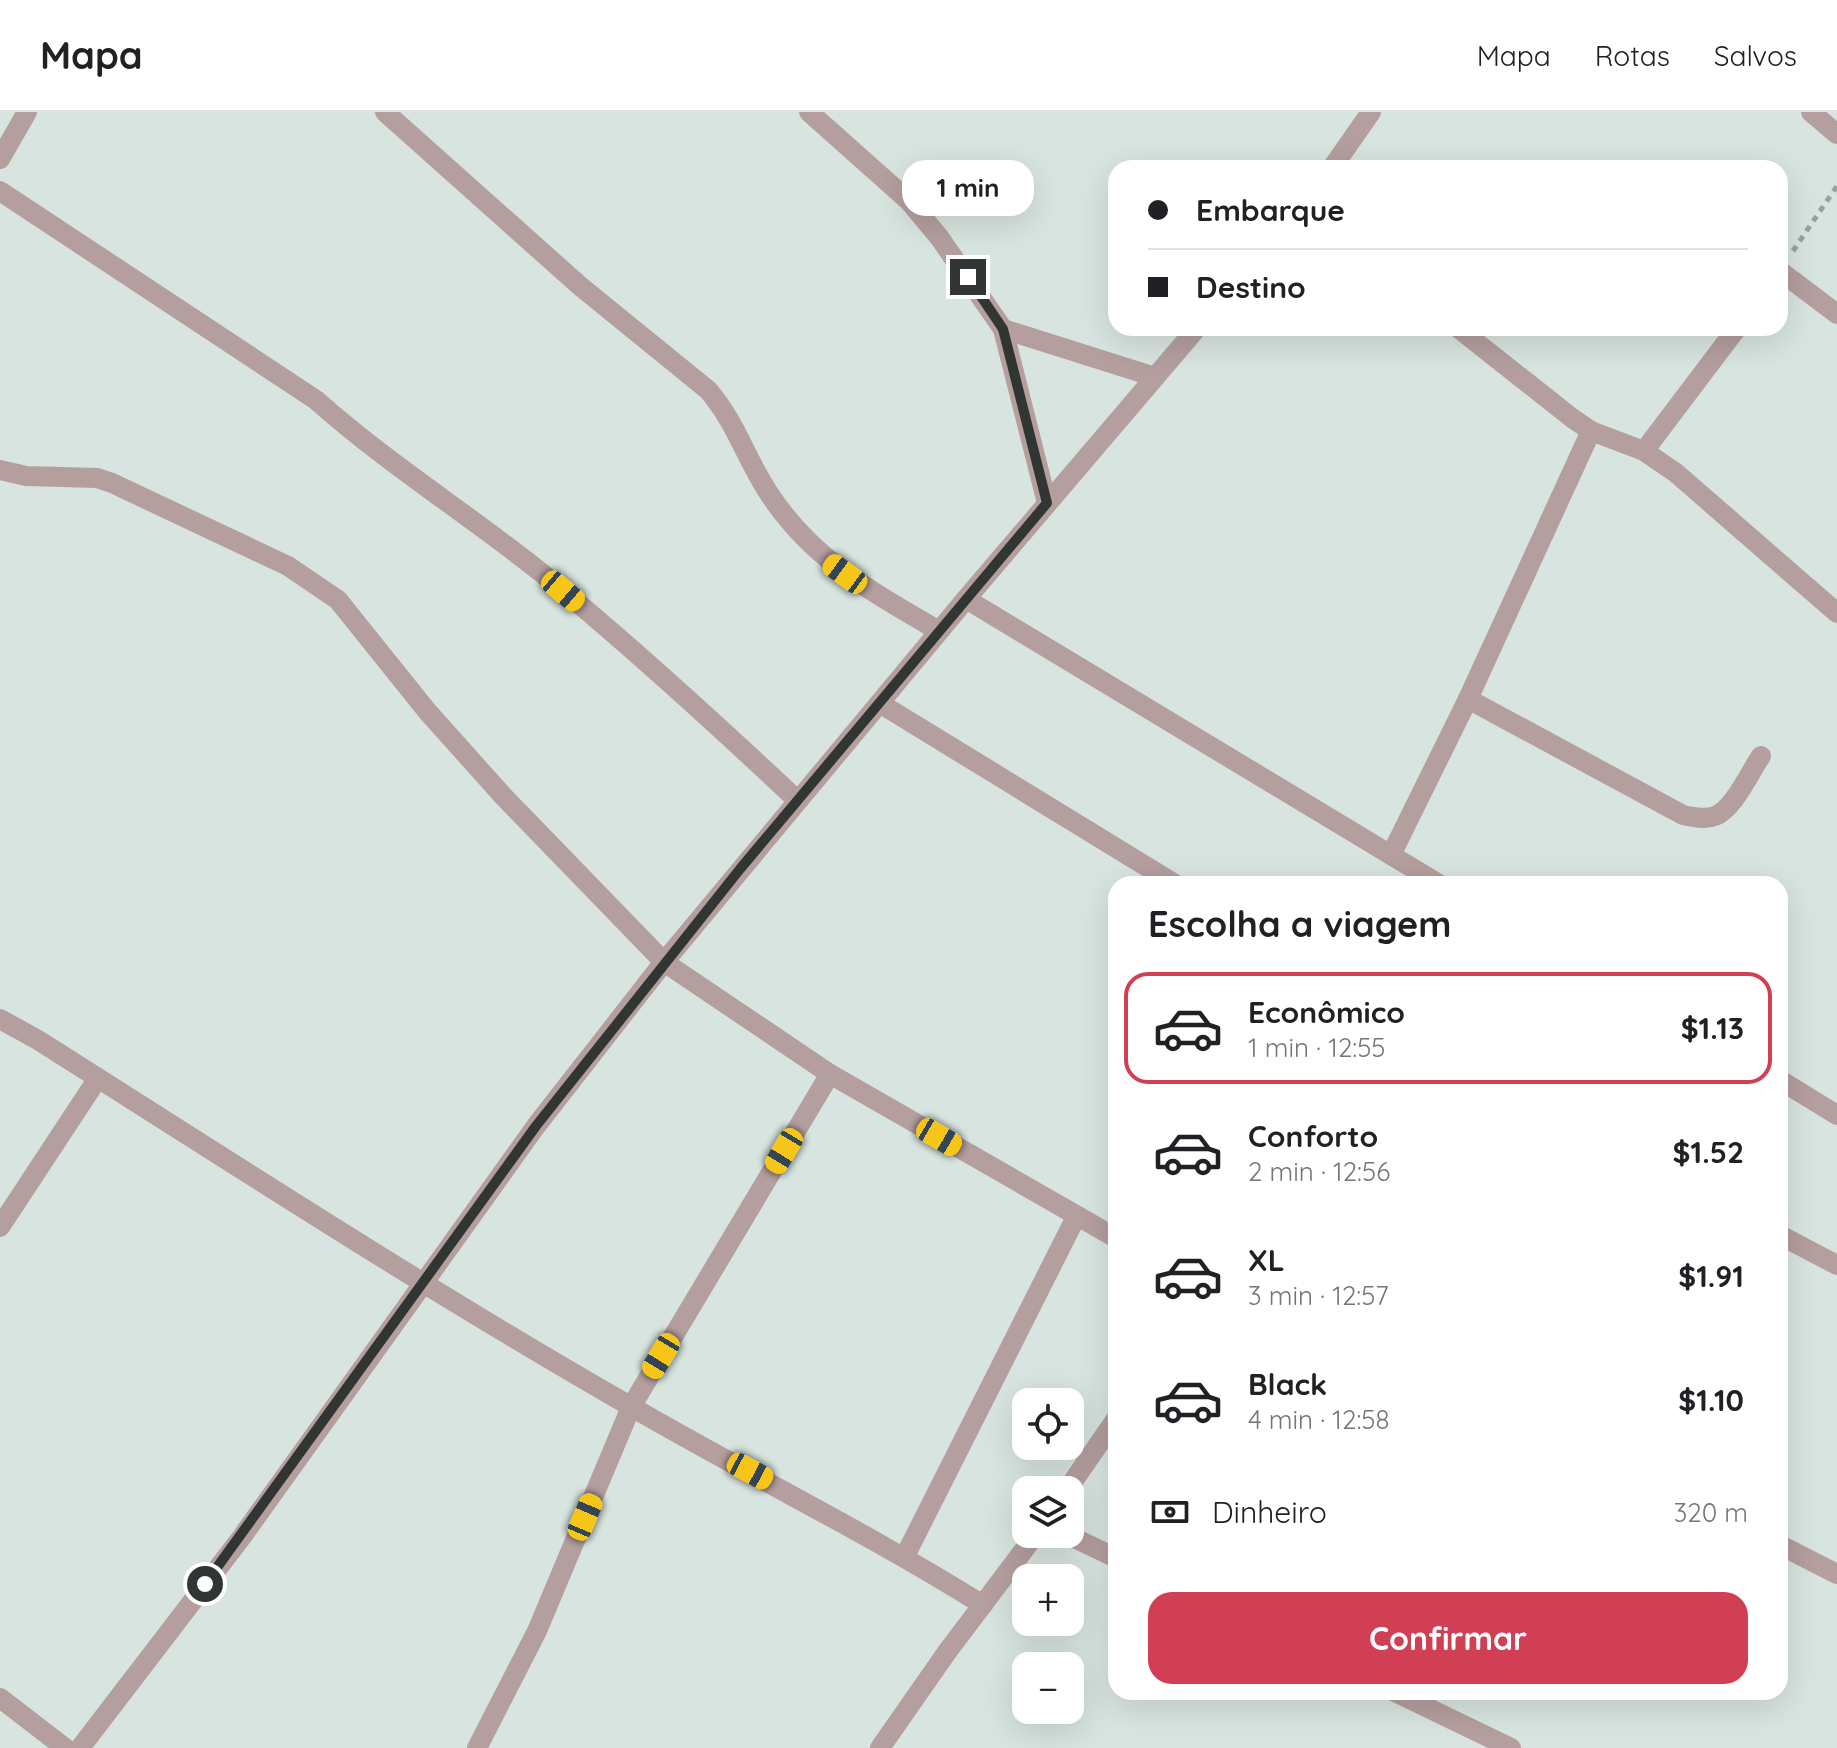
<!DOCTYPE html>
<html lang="pt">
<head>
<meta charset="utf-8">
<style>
  :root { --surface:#fff; --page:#f2f2f2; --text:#202124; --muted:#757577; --line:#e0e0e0; --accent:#d03f53 }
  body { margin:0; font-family:Quicksand,sans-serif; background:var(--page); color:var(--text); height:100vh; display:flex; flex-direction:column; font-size:30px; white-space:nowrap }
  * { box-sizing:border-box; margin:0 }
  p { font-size:26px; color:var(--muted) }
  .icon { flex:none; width:44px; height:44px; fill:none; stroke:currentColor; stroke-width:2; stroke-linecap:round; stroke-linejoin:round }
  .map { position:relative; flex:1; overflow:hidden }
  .panel { position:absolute; left:1108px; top:764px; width:680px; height:824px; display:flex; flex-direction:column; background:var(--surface); border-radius:24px; box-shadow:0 8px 32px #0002 }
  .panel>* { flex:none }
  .hud { position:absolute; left:1108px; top:48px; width:680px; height:176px; border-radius:24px; box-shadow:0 8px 32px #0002; display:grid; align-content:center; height:176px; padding:0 40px; background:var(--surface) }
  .fabs { position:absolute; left:1012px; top:1276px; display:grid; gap:16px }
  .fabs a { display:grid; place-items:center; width:72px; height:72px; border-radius:16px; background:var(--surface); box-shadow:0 8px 32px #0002; font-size:40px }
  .end { position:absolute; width:36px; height:36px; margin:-18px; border:10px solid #313634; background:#fff; box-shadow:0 0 0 4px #fff }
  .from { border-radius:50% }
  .bubble { position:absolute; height:56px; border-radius:24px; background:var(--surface); box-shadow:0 8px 32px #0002; font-size:26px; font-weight:800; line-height:56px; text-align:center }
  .car { position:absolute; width:24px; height:48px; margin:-24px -12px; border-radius:10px; box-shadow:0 0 6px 2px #0007; background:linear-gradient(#f5c518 24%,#345 0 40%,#f5c518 0 76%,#345 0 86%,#f5c518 0) }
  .hud b { display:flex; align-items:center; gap:28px; height:76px; font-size:30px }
  .hud b+b { border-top:2px solid var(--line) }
  .hud i { width:20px; height:20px; background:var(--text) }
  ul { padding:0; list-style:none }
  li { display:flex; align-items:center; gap:24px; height:112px; margin:0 16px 12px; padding:0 24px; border:4px solid transparent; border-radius:24px }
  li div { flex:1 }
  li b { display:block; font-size:30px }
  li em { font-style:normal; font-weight:800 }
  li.selected { border-color:var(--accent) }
  li>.icon { width:72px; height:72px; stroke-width:1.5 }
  h2 { padding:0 40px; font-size:36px; line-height:96px }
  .pay { display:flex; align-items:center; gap:20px; height:88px; padding:0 40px; font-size:30px }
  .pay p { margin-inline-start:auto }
  .button { display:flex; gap:16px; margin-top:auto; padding:16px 40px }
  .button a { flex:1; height:92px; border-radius:24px; background:var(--accent); color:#fff; font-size:32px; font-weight:800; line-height:92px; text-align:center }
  header { display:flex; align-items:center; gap:48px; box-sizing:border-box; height:112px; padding:0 40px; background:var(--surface); border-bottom:2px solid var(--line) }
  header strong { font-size:38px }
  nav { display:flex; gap:44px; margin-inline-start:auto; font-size:28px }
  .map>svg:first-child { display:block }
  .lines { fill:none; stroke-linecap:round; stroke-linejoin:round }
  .path { stroke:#98a19e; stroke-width:5; stroke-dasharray:6 6; stroke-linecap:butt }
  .minor { stroke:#b49e9e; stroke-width:20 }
  .route { stroke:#313634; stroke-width:10 }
</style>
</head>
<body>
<header>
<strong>Mapa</strong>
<nav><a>Mapa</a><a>Rotas</a><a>Salvos</a></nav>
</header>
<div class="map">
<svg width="1837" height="1636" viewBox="0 0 1837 1636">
  <rect width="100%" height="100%" fill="#d8e4df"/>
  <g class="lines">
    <polyline class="path" points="1793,139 1837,74"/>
    <g class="minor">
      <path d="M385 0 580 174 708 278C737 312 745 345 768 380 811 447 872 480 939 519"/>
      <polyline points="809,0 909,89 939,125 1003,217 1047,391"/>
      <polyline points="1811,0 1837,22"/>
      <polyline points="0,47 27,0"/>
      <polyline points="1332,56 1371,0"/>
      <path d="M0 79 316 288C388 352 468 402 543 462 631 534 714 610 797 688"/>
      <polyline points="1780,159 1837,202"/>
      <polyline points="1458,216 1572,306 1591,319 1644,339 1676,361 1837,501"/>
      <polyline points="1003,217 1155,265"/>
      <polyline points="1644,339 1737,216"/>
      <polyline points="0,358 26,364 97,366 112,371 288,454 338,488 427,599 504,685 664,850 830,962 1116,1126"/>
      <polyline points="966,487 1439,772"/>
      <path d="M1468 587 1683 703C1693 705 1705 708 1715 704 1733 698 1750 660 1761 644"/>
      <polyline points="881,592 1175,772"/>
      <polyline points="1391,743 1468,587 1591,319"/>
      <path d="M0 907 38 928C234 1052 429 1179 630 1294 747 1362 868 1421 983 1493"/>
      <polyline points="1780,968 1837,1003"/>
      <polyline points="0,1115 98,966"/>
      <polyline points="1780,1123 1837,1153"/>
      <polyline points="1067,1378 1116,1307"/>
      <polyline points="1066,1422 1116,1446"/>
      <polyline points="1780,1433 1837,1462"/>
      <polyline points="905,1444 1076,1105"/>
      <polyline points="1395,1580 1511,1636"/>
      <polyline points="0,1586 65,1636"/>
      <polyline points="80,1636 241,1426 536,1014 664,850 966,487 1197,216"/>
      <polyline points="477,1636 537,1519 631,1295 830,962"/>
      <polyline points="880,1636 947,1540 1036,1422"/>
    </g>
  </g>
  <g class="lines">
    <polyline class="route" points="205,1472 536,1014 740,757 1047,391 1003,217 968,165"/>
  </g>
</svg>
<div class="fabs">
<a><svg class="icon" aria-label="locate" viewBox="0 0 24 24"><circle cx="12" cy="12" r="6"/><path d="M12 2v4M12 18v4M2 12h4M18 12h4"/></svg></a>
<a><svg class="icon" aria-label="layers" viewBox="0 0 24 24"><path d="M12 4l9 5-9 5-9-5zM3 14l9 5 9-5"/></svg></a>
<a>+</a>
<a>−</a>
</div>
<i class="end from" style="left:205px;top:1472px"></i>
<i class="end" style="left:968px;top:165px"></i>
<div class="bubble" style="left:902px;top:48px;width:132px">1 min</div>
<i class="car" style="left:845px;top:462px;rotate:306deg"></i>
<i class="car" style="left:563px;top:479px;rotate:130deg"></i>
<i class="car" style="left:939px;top:1025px;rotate:120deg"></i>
<i class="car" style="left:784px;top:1039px;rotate:211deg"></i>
<i class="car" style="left:661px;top:1244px;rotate:211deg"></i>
<i class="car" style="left:750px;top:1359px;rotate:118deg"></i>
<i class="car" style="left:585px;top:1405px;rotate:23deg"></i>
<div class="hud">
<b><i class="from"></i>Embarque</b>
<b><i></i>Destino</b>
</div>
<section class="panel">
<h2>Escolha a viagem</h2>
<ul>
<li class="selected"><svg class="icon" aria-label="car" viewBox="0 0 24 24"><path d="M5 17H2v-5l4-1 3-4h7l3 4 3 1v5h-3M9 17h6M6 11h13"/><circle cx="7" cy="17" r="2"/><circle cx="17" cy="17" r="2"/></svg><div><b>Econômico</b><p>1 min · 12:55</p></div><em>$1.13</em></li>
<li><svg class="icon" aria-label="car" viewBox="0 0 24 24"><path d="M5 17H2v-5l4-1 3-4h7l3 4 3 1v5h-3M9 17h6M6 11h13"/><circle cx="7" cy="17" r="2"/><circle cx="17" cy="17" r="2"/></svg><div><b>Conforto</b><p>2 min · 12:56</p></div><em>$1.52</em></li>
<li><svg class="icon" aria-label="car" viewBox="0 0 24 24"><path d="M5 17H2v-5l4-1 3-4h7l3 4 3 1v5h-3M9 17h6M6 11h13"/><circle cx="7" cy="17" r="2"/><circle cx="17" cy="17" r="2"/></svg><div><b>XL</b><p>3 min · 12:57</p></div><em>$1.91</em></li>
<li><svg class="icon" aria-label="car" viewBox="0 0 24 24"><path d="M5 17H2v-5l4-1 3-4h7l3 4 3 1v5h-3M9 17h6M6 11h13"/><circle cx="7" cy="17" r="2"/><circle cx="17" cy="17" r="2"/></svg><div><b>Black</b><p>4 min · 12:58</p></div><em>$1.10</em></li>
</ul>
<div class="pay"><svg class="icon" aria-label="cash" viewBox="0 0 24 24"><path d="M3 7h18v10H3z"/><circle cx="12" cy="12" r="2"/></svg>Dinheiro<p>320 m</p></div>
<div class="button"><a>Confirmar</a></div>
</section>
</div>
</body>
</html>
